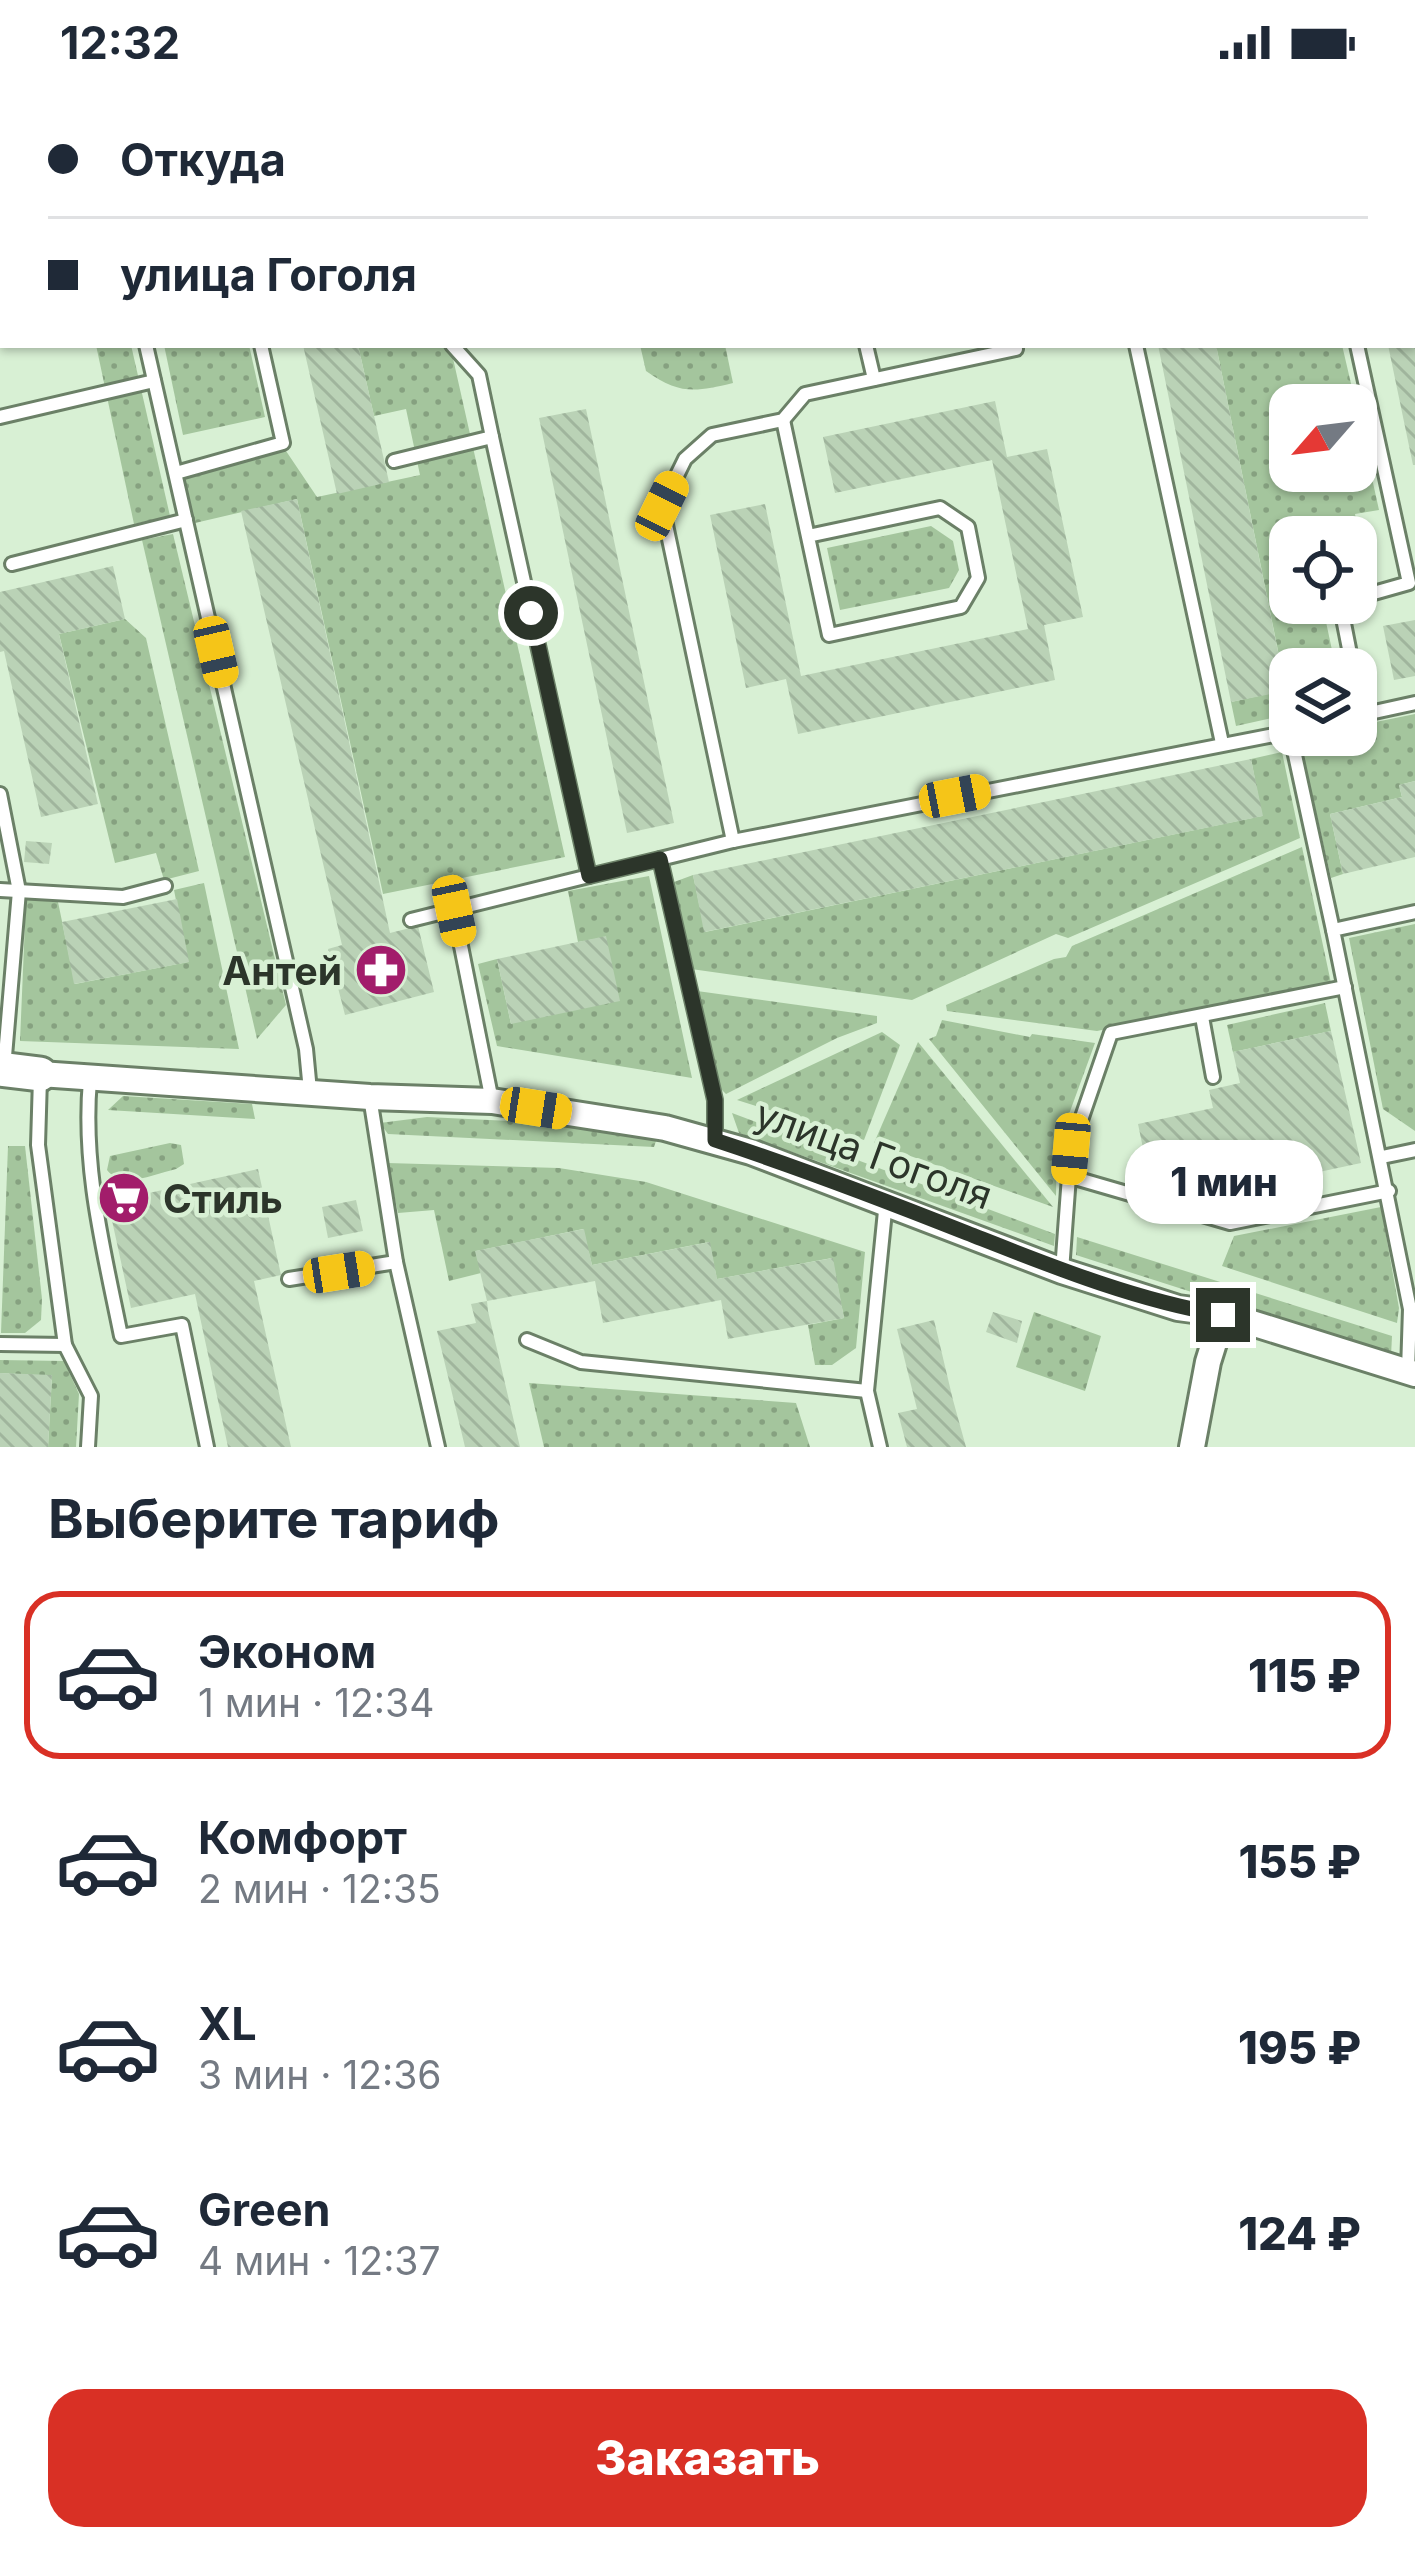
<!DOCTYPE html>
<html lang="ru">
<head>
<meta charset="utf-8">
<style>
  :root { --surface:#fff; --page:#f6f6f7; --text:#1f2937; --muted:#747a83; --line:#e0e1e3; --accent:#d93025 }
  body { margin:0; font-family:Inter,sans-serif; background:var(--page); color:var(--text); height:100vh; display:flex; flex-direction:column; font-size:45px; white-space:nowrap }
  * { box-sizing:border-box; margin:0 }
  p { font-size:39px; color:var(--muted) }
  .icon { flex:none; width:66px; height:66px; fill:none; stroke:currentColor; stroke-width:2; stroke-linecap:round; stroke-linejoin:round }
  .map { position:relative; height:1363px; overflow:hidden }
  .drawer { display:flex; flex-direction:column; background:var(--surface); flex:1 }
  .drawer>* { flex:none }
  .hud { position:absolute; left:0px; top:0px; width:1416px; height:264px; box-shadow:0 3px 9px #0004; display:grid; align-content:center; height:264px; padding:0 48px; background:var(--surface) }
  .needle { width:78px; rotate:242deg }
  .controls { position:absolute; left:1269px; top:300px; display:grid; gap:24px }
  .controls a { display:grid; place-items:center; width:108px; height:108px; border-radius:24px; background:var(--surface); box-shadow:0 3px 9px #0004; font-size:60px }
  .end { position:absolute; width:54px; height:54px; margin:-27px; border:15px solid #2c352a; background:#fff; box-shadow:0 0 0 6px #fff }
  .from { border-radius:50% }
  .bubble { position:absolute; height:84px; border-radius:36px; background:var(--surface); box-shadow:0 3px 9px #0004; font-size:39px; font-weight:800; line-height:84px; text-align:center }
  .car { position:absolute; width:36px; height:72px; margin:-36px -18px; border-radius:15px; box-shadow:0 0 9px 3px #0007; background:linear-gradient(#f5c518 24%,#345 0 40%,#f5c518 0 76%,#345 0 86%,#f5c518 0) }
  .hud b { display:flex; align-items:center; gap:42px; height:114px; font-size:45px }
  .hud b+b { border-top:3px solid var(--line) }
  .hud i { width:30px; height:30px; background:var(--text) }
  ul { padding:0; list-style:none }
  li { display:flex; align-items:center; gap:36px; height:168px; margin:0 24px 18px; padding:0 24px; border:6px solid transparent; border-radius:36px }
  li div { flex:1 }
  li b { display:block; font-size:45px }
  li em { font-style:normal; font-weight:800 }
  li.active { border-color:var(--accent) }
  li>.icon { width:108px; height:108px; stroke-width:1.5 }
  h2 { padding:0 48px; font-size:54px; line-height:144px }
  .cta { display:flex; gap:24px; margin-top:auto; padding:24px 48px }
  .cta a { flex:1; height:138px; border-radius:36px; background:var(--accent); color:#fff; font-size:48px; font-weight:800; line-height:138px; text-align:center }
  .status { display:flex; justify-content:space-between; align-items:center; height:84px; padding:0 60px; background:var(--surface); direction:ltr }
  .status svg { height:33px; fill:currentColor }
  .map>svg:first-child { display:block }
  .green { fill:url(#green-dots) }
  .building { fill:url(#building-back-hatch) }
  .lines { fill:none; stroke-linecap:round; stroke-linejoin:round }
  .lane-casing { stroke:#6b8067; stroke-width:18 }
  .street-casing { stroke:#6b8067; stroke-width:30 }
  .secondary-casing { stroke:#6b8067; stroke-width:39 }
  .lane { stroke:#fff; stroke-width:12 }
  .street { stroke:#fff; stroke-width:24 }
  .secondary { stroke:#fff; stroke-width:33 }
  .route { stroke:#2c352a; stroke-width:15 }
  .labels { text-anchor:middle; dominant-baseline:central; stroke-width:9; stroke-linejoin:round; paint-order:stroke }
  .poi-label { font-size:39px; font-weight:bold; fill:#2c352a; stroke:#d8f0d4; text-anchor:end }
  .street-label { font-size:39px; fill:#2c352a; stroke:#d8f0d4 }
</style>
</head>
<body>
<div class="status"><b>12:32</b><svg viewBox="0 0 49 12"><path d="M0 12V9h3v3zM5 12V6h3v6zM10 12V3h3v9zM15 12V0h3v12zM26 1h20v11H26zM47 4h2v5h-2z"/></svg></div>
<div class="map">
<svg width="1415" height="1363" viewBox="0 0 1415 1363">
  <defs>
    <pattern id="green-dots" width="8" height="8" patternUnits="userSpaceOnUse" patternTransform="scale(3)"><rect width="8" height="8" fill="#a4c59d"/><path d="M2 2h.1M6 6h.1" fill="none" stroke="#86a180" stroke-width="1.8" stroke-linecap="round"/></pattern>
    <pattern id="building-back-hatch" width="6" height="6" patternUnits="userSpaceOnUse" patternTransform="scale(3)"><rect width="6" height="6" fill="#bad2b6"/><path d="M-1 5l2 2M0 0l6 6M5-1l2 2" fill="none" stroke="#a0b59d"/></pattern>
  </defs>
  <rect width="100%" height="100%" fill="#d8f0d4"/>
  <g class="green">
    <polygon points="96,261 131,261 170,432 134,440"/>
    <polygon points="164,261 249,261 265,333 183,351"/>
    <polygon points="358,261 450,261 565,773 383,810 297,415 195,439 183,392 284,364 317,413 420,391 406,325 374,332"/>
    <path d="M725 261 733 299C695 308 680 311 646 287L640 261Z"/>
    <polygon points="1216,261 1342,261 1356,321 1290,321 1290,387 1356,387 1356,322 1379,426 1355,430 1368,492 1356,495 1356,453 1290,453 1290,519 1322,519 1336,585 1290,585 1290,630 1236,642 1231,618 1286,606"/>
    <polygon points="931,442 953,457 959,486 949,504 840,526 827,464"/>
    <polygon points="173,450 286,921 257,955 142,456"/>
    <polygon points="125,535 146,554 199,787 164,796 156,769 115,779 59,550"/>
    <polygon points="1415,630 1415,697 1399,701 1402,713 1330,730 1343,790 1331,794 1299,653 1356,651 1356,642"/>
    <polygon points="1282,668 1300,754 1068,854 1056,850 912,916 684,884 666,801 693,791 705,848 1262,732 1251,675"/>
    <polygon points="1302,763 1331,899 1097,947 947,927 946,921 1054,875 1066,873 1072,862"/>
    <polygon points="649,792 692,994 497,962 478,880 497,875 511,940 606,853 578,858 568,807"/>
    <polygon points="204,799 239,965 20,957 26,815 58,818 75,900 188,878 174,806"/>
    <polygon points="1415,840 1415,1047 1383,1025 1349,854"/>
    <polygon points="697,907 877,932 877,939 837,954 726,1010 720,1004"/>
    <polygon points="1325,919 1331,947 1233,968 1227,941"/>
    <polygon points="942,936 1030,953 1032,950 1095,959 1057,1063 1056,1112 929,955 936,952"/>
    <polygon points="882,948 900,961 864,1056 737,1016"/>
    <polygon points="918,958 1053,1123 874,1059"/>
    <polygon points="123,1012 252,1020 255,1035 108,1026"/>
    <polygon points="732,1029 1055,1150 1054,1162 739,1049"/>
    <polygon points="427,1033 576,1040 658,1051 654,1063 388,1050 380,1039"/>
    <path d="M170 1059 181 1061 184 1080 176 1085C154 1090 122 1106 107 1086L110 1072Z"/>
    <polygon points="8,1062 25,1062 42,1215 41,1236 25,1249 1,1249"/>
    <polygon points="387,1079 559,1084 646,1098 865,1168 856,1264 832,1281 815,1281 808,1241 844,1234 832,1174 717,1195 709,1158 592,1181 583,1145 476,1167 481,1189 449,1197 434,1126 398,1129"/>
    <polygon points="1381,1123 1399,1224 1397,1239 1222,1182 1234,1152"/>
    <polygon points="1077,1153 1392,1252 1391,1272 1076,1171"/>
    <polygon points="1034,1228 1101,1252 1085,1307 1016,1283"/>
    <polygon points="0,1276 64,1277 79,1310 76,1363 48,1363 52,1292 0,1289"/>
    <polygon points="529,1299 796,1319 810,1363 544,1363"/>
  </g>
  <g class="building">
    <polygon points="303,261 358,261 389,398 337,410"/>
    <polygon points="1158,261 1216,261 1286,607 1231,618"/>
    <polygon points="1388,261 1415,261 1415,381 1413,381"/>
    <polygon points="995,317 1007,373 1047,365 1083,533 1044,541 1055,596 798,650 786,595 746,604 710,431 765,420 801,592 1028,545 992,376 835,409 823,353"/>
    <polygon points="586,325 674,739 627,749 539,334"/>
    <polygon points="297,415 390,849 418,842 434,908 345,931 328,865 342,861 241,427"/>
    <polygon points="113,482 125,535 59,550 98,720 41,733 4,567 0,568 0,508"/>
    <polygon points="1415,536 1415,592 1394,596 1383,542"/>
    <polygon points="1251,675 1263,732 704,848 693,791"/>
    <polygon points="1415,697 1415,773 1343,790 1330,730 1402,713 1399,701"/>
    <polygon points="26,757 52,759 49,780 24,778"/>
    <polygon points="177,815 189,878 74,900 62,838"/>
    <polygon points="606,852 620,917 511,940 497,875"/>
    <polygon points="1331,947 1361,1079 1258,1101 1251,1067 1233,1071 1236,1085 1151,1103 1138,1040 1213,1024 1209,1006 1240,999 1233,968"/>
    <polygon points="258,1085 281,1191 254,1197 291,1363 228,1363 195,1210 131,1224 108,1118"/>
    <polygon points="356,1116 363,1147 328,1154 322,1123"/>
    <polygon points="584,1145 592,1181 710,1158 717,1195 833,1174 844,1234 728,1255 721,1216 603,1239 595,1197 487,1217 475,1167"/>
    <polygon points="487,1217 488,1227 520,1363 465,1363 437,1247 476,1239 471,1220"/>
    <polygon points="993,1228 1022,1237 1017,1259 986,1248"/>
    <polygon points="934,1236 953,1316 966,1363 907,1363 898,1329 917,1325 897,1245"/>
    <polygon points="0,1289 52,1291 48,1363 0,1363"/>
  </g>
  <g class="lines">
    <g class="lane-casing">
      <g id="lane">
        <polyline points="79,0 81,3"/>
        <polyline points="203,0 204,3"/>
        <polyline points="995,0 998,3"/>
        <polyline points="1055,0 1055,3"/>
        <polyline points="1161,0 1162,3"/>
        <polyline points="1300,0 1301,3"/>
        <polyline points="925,3 939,0"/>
        <polyline points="1225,3 1243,0"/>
        <polyline points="146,261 306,965 310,1007"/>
        <polyline points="452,261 479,291 492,353"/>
        <polyline points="866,261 874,295"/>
        <polyline points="1136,261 1222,659"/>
        <polyline points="0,333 154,297"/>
        <polyline points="783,336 829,551 961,523 978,494 968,443 940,424 808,452"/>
        <polyline points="394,377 492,353 589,792 660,775"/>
        <polyline points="176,389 283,359 261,261"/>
        <polyline points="12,480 186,436"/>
        <polyline points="1356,514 1409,499 1357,261"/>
        <polyline points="1340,519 1353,585"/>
        <polyline points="1356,597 1363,630"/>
        <polyline points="1356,632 1415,619"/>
        <polyline points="1290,648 1333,846"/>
        <polyline points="0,710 19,807 4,984"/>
        <polyline points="733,757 662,422 685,375 712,351 783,336 805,310 1016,265 1015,261"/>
        <polyline points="0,806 123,813 165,802"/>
        <polyline points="454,827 492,1017"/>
        <polyline points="411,836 589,792"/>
        <polyline points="1202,933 1213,993"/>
        <polyline points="40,994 38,1061 65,1261 91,1312 88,1363"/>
        <path d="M90 996C82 1083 104 1167 121 1252L182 1241 207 1363"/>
        <polyline points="370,1013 396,1178 438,1363"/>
        <polyline points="715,1056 715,1016 660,775 733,757 1289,648"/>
        <polyline points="1382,1073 1415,1066"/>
        <polyline points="1068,1092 1230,1139 1389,1107"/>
        <polyline points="1062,1187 1071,1065 1111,949 1345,903"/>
        <polyline points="289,1195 396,1178"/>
        <polyline points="527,1256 581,1278 867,1307"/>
        <polyline points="0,1260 65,1261"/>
        <polyline points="1408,1287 1410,1225 1333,846 1415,828"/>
        <polyline points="880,1363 867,1307 886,1117"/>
      </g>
    </g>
    <g class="street-casing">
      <g id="street">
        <polyline points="40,990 370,1013 492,1017 665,1044 751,1068 1062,1187 1178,1224 1223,1230 1415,1290"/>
        <polyline points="1192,1363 1208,1278 1223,1230"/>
      </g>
    </g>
    <g class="secondary-casing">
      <polyline id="secondary" points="0,985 40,990"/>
    </g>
    <use href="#lane" class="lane"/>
    <use href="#street" class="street"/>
    <use href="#secondary" class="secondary"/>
  </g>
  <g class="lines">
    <path class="route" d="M531 529 589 792 660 775 715 1016V1056C800 1084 884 1116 967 1149 1051 1182 1134 1216 1223 1231"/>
  </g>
  <defs>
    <g id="pharmacy-disc" transform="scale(2.7)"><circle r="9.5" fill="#a21d6b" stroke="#d8f0d4"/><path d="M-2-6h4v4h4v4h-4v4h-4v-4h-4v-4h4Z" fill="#fff"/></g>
    <g id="supermarket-disc" transform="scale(2.7)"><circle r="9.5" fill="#a21d6b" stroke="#d8f0d4"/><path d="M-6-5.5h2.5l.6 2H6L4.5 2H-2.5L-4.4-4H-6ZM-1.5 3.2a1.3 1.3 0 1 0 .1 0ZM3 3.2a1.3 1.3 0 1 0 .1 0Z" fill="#fff"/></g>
  </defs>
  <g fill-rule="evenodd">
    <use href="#pharmacy-disc" x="381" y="886"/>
    <use href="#supermarket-disc" x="124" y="1114"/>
  </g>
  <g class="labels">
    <g class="poi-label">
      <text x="342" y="886">Антей</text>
      <text x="163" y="1114" text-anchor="start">Стиль</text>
    </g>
    <g class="street-label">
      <text transform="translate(874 1070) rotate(20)">улица Гоголя</text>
    </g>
  </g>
</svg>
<div class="controls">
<a><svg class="needle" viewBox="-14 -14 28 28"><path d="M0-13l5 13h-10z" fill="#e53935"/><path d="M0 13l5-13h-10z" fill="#747a83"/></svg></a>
<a><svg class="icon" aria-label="locate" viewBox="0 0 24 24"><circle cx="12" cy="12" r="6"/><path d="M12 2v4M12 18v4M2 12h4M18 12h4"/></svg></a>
<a><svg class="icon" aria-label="layers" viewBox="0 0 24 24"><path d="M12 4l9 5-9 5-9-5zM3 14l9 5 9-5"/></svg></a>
</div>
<i class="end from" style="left:531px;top:529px"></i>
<i class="end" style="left:1223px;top:1231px"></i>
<div class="bubble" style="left:1125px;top:1056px;width:198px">1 мин</div>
<i class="car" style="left:662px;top:422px;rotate:26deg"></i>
<i class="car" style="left:216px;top:568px;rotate:167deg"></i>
<i class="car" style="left:955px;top:712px;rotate:79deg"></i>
<i class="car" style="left:454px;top:827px;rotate:168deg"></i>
<i class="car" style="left:536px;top:1024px;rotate:99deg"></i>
<i class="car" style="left:1071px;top:1065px;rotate:185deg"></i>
<i class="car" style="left:339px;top:1188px;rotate:81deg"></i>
<div class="hud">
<b><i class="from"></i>Откуда</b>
<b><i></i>улица Гоголя</b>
</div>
</div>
<section class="drawer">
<h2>Выберите тариф</h2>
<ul>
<li class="active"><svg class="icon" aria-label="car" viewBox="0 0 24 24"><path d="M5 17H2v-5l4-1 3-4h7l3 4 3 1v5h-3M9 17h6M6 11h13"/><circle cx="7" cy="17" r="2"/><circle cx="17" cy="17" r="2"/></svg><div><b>Эконом</b><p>1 мин · 12:34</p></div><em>115 ₽</em></li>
<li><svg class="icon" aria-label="car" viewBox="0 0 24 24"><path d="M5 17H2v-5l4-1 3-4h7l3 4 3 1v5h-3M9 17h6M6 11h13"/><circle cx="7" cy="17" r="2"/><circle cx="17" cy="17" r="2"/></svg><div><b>Комфорт</b><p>2 мин · 12:35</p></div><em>155 ₽</em></li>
<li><svg class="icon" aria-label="car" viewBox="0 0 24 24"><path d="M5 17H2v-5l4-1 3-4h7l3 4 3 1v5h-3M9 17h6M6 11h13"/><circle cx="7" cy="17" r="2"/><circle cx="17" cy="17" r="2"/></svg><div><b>XL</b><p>3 мин · 12:36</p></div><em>195 ₽</em></li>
<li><svg class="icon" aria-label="car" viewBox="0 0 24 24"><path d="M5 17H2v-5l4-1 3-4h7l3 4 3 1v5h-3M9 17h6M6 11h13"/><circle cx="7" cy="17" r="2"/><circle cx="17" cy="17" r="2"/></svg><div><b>Green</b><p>4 мин · 12:37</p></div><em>124 ₽</em></li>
</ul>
<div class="cta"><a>Заказать</a></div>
</section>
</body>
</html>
